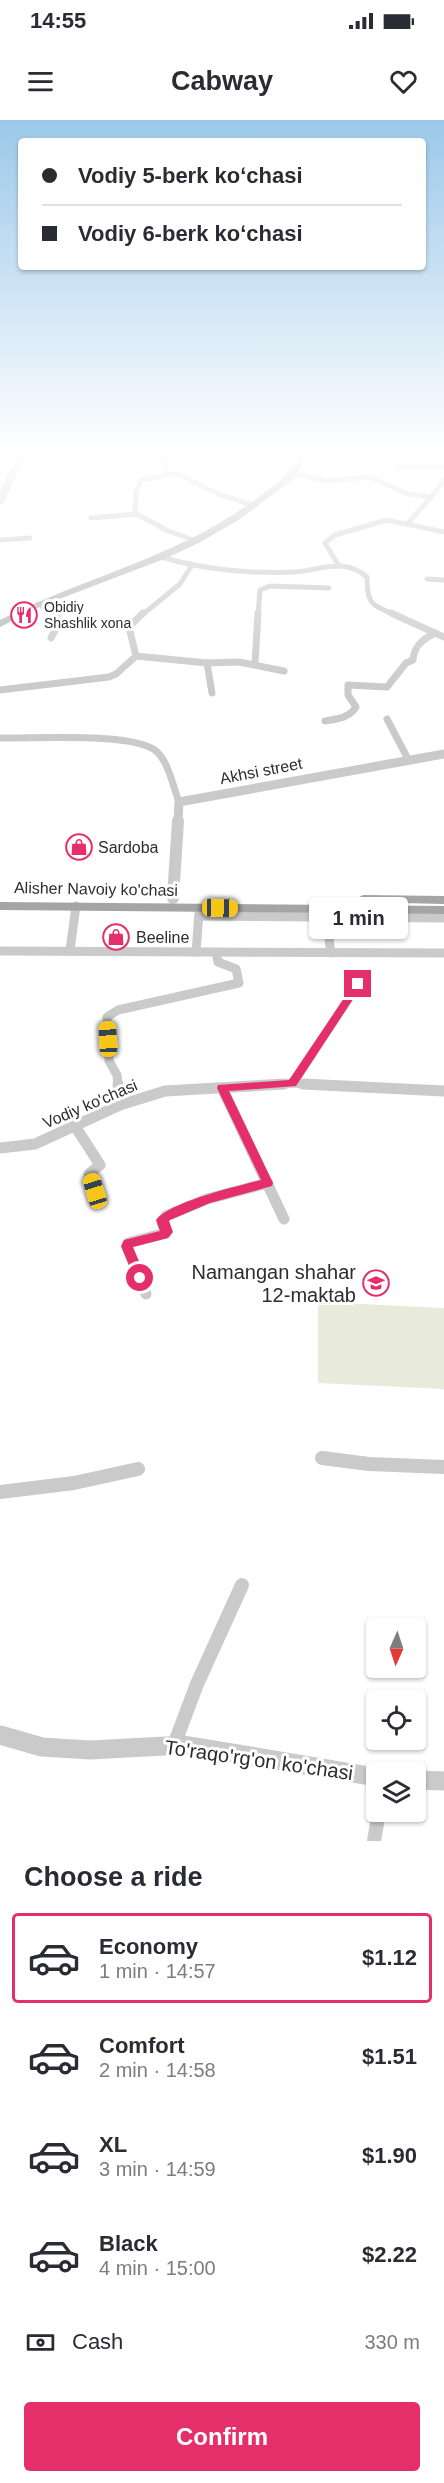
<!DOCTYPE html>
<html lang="en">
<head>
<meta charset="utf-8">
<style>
  :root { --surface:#fff; --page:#f2f2f3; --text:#2b2b33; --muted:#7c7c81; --line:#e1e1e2; --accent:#e52f6a }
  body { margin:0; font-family:Arial,sans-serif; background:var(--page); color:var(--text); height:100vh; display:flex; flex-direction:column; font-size:22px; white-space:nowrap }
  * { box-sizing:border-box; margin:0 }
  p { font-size:20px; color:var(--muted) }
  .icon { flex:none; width:33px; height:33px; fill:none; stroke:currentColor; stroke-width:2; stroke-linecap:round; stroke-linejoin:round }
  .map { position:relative; height:1721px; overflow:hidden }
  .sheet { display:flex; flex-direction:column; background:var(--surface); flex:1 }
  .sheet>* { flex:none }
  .guide { position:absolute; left:18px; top:18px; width:408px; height:132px; border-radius:6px; box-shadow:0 2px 4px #0004; display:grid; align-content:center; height:132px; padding:0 24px; background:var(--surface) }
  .needle { width:39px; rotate:183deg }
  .controls { position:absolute; left:366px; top:1498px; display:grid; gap:12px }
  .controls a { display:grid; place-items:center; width:60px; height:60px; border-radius:6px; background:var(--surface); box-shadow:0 2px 4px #0004; font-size:30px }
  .end { position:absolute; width:27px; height:27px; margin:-14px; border:8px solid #e52f6a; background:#fff; box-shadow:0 0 0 3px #fff }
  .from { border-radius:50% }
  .bubble { position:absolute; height:42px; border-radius:6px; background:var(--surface); box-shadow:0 2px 4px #0004; font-size:20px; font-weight:700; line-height:42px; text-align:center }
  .car { position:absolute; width:18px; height:36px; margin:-18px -9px; border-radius:8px; box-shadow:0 0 4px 2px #0007; background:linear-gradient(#f5c518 24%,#345 0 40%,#f5c518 0 76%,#345 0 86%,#f5c518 0) }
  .guide b { display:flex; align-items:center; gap:21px; height:57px; font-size:22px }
  .guide b+b { border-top:2px solid var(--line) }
  .guide i { width:15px; height:15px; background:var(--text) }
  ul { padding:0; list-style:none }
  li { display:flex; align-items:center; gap:18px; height:90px; margin:0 12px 9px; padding:0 12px; border:3px solid transparent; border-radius:6px }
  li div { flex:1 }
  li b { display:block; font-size:22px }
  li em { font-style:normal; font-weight:700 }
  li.on { border-color:var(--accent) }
  li>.icon { width:54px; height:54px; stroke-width:1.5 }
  h2 { padding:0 24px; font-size:27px; line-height:72px }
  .pay { display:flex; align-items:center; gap:15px; height:66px; padding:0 24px; font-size:22px }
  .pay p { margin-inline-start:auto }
  .button { display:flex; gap:12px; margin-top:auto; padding:12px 24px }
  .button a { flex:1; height:69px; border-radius:6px; background:var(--accent); color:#fff; font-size:24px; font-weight:700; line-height:69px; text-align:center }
  .status { display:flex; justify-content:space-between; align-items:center; height:42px; padding:0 30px; background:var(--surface); direction:ltr }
  .status svg { height:16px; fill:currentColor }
  header { display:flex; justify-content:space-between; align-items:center; height:78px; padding:0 24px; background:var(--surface); font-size:27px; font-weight:700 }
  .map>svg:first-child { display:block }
  .green { fill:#e8ebdb }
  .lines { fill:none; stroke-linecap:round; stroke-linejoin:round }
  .minor-far4 { stroke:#cacaca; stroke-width:5 }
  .minor-far3 { stroke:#cacaca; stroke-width:7 }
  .minor-far2 { stroke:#cacaca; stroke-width:9 }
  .minor-far1 { stroke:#cacaca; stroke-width:11 }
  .minor { stroke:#cacaca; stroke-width:14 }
  .tertiary-far3 { stroke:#cacaca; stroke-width:8 }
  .tertiary-far2 { stroke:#cacaca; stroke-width:9 }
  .tertiary-far1 { stroke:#cacaca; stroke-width:12 }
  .tertiary { stroke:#cacaca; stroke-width:19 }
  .secondary { fill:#b7b7b7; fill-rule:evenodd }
  .primary { fill:#a5a5a5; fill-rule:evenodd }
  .route { fill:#e52f6a }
  .labels { text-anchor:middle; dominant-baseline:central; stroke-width:6; stroke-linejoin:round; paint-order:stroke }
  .far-poi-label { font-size:14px; fill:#2d2d2d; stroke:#fff; text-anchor:start }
  .street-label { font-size:16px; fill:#2d2d2d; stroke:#fff }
  .poi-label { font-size:16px; fill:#2d2d2d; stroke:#fff; text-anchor:start }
  .near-poi-label { font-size:20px; fill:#2d2d2d; stroke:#fff; text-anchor:end }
  .near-street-label { font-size:20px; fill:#2d2d2d; stroke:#fff }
</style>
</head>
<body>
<div class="status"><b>14:55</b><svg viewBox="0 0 49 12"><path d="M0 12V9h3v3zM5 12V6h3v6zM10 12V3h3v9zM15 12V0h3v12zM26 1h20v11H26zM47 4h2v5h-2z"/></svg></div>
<header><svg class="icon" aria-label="menu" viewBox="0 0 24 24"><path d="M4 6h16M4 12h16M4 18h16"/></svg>Cabway<svg class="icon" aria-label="heart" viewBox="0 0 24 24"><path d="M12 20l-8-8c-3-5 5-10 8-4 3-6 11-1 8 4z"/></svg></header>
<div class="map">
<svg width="444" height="1721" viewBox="0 0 444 1721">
  <rect width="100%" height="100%" fill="#fff"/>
  <polygon class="green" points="318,1182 444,1188 444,1269 318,1263"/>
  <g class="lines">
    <g class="minor-far4">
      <polyline points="164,337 167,353"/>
      <polyline points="399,347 444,347"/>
      <polyline points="293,353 327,361 370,357 405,373 431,377 408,403"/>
      <polyline points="431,377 444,360"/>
      <polyline points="91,398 137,394"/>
      <polyline points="0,420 30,418"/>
      <polyline points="196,421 166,410 135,393 136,373 141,360 177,353 218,374 253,385"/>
      <path d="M161 437C205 450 250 454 295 452 310 451 326 445 342 446 351 447 360 451 367 457 367 485 371 484 395 495"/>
      <polyline points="339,446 325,423 335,415 387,400 444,412"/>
      <polyline points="427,459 444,460"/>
      <polyline points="38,484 58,495"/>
      <polyline points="142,495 180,464 192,445"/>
      <polyline points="258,495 260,470 270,466 329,468"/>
    </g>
    <g class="minor-far3">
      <polyline points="391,493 444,517"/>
      <polyline points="51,518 59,503 56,493"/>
      <polyline points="136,536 129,507 143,493"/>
      <polyline points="207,543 212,573"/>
      <polyline points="255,544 258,493"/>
      <polyline points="0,570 109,557 116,554 136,536 207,543 239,542 284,551"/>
      <polyline points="387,599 408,639"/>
      <path d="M325 601C337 599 349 598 356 587L348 575V565L387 567 406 543 413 540C414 526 423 519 435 513"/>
      <path d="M0 618C33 619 133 612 156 631 169 642 173 667 179 682"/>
    </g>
    <g class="minor-far2">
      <polyline points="325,791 331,833"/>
      <polyline points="199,796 444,798"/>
      <polyline points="70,830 76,786"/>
      <polyline points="0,831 444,833"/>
      <polyline points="196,832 199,793"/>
      <polyline points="293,963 358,864"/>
      <polyline points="118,965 117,955 109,941 107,897 118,890 239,863 236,849 218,842 216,832"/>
      <polyline points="260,965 293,963 332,965"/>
    </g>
    <g class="minor-far1">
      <polyline points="118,964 120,985"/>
      <polyline points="303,964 444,971"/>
      <polyline points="222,968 284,1099"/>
      <polyline points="75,1006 100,1045 89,1054 95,1071"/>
      <polyline points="0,1028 35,1024 120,985 165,971 284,964"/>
      <polyline points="146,1174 127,1127 128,1123 166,1113 162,1102 166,1096 207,1079 268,1063"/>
    </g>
    <g class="minor">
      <polyline points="322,1338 369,1344 444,1347"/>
      <polyline points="0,1372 74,1363 138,1349"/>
      <polyline points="174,1625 197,1564 242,1465"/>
      <polyline points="374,1721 379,1692"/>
    </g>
    <polyline class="tertiary-far3" points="0,381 17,344 29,330"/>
    <polyline class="tertiary-far2" points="178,702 179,682 444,634"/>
    <polyline class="tertiary-far1" points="173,778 178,701"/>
    <g class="tertiary">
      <polyline points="0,1615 42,1627 90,1630 184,1625 376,1657"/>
      <polyline points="416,1660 444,1661"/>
    </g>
    <path class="secondary" d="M302 330H309L300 350 291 361 240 399 199 423 164 439 41 486 0 507V500C86 456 177 438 256 379 279 362 289 356 302 330Z"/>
    <g class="primary">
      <polygon points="363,775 444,776 444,784 358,782 356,779"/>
      <polygon points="0,782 444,786 444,794 0,790"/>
    </g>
  </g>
  <linearGradient id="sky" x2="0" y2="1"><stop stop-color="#9bc8e9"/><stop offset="0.58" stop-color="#fff"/><stop offset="1" stop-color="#fff" stop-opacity="0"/></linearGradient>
  <rect width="444" height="571" fill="url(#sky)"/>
  <path class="route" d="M355 862 363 864 296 966 229 971 273 1063 272 1066 210 1083 170 1100 169 1101 173 1112 168 1118 133 1127 146 1158 144 1162H136L121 1126 124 1120 160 1111 156 1100C169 1082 238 1066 261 1060L217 968 218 965 289 960Z"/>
  <defs>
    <g id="restaurant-ring" transform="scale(1.35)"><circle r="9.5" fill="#fff" stroke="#e52f6a" stroke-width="1.5"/><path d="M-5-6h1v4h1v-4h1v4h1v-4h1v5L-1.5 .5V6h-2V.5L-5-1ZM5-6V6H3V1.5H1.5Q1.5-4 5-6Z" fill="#e52f6a"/></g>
    <g id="shop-ring" transform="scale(1.35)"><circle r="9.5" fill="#fff" stroke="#e52f6a" stroke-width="1.5"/><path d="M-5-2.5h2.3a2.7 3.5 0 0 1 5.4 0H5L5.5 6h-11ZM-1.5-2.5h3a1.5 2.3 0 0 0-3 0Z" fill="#e52f6a"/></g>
    <g id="school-ring" transform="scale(1.35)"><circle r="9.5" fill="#fff" stroke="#e52f6a" stroke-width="1.5"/><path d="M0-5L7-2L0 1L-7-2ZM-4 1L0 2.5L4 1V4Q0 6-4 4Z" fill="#e52f6a"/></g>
  </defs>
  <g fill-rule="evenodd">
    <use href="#restaurant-ring" x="24" y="495"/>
    <use href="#shop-ring" x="79" y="727"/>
    <use href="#shop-ring" x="116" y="817"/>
    <use href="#school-ring" x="376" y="1163"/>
  </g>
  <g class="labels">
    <g class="far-poi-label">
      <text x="44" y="487">Obidiy<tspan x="44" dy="16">Shashlik xona</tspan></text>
    </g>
    <g class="street-label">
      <text transform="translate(261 651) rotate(-11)">Akhsi street</text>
      <text transform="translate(96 769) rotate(1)">Alisher Navoiy ko'chasi</text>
      <text transform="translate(90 984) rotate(-23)">Vodiy ko'chasi</text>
    </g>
    <g class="poi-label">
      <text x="98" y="727">Sardoba</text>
      <text x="136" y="817">Beeline</text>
    </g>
    <g class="near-poi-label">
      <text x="356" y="1152">Namangan shahar<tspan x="356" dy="23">12-maktab</tspan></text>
    </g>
    <g class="near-street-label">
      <text transform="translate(259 1640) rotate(8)">To'raqo'rg'on ko'chasi</text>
    </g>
  </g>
</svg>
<div class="controls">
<a><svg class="needle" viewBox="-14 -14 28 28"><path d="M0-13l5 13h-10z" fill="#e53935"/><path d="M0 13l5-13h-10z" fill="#7c7c81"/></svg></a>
<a><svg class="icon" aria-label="locate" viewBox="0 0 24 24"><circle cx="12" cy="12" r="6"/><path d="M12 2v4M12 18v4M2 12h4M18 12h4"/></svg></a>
<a><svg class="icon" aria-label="layers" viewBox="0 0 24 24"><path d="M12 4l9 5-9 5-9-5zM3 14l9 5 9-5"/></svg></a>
</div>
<i class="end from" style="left:140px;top:1158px"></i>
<i class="end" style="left:358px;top:864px"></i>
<div class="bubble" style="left:309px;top:777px;width:99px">1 min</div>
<i class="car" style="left:220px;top:788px;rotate:91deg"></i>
<i class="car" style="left:108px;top:919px;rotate:357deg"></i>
<i class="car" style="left:95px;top:1071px;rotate:343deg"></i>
<div class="guide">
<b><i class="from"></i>Vodiy 5-berk koʻchasi</b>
<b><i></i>Vodiy 6-berk koʻchasi</b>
</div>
</div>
<section class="sheet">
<h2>Choose a ride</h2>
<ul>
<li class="on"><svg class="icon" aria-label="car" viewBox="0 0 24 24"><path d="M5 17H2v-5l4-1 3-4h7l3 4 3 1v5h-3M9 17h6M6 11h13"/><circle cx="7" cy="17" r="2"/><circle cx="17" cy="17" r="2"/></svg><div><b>Economy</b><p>1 min · 14:57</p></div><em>$1.12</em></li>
<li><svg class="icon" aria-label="car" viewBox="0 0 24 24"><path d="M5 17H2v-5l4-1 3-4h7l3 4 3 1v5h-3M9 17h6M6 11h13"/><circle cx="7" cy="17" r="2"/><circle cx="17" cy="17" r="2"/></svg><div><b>Comfort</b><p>2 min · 14:58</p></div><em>$1.51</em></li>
<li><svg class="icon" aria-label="car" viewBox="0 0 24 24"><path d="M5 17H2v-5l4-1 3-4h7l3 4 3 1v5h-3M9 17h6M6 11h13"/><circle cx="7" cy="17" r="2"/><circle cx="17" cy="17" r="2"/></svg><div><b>XL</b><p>3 min · 14:59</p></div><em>$1.90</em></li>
<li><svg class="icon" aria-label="car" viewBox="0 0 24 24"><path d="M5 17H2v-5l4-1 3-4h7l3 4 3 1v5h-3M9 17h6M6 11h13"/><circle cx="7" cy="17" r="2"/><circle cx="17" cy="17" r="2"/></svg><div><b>Black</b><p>4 min · 15:00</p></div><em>$2.22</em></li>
</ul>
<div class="pay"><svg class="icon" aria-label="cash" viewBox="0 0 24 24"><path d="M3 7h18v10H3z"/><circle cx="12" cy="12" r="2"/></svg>Cash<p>330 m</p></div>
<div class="button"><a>Confirm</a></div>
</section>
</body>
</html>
